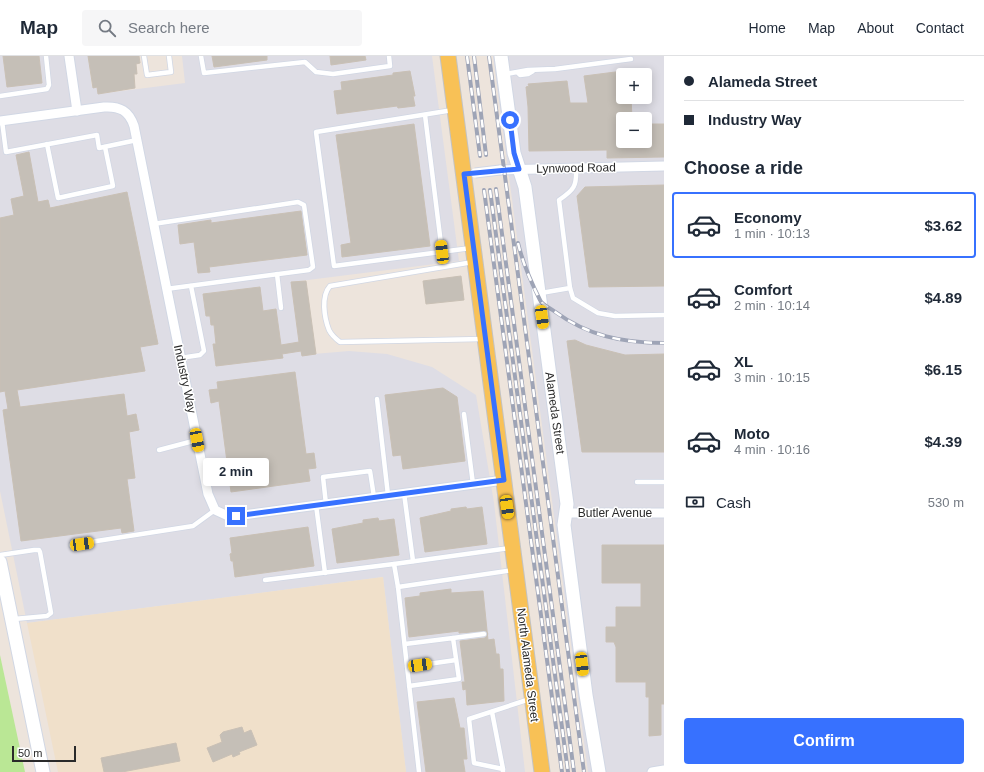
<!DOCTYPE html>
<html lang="en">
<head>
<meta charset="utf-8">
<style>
  :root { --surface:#fff; --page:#f6f6f7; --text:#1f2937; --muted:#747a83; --line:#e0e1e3; --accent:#3771ff }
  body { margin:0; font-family:Arial,sans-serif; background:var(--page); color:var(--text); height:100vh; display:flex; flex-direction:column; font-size:15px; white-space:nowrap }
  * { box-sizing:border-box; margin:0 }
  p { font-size:13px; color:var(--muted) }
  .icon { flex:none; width:22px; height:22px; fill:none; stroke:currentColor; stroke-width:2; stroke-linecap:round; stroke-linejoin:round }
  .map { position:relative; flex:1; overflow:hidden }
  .details { display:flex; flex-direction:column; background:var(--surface); width:320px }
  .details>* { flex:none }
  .banner { display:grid; align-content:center; height:88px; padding:0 20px; background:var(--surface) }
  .buttons { position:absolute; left:616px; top:12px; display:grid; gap:8px }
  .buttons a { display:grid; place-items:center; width:36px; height:36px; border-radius:4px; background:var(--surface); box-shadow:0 2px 10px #0003; font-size:20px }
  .scale { position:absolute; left:12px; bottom:10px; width:64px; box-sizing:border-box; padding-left:4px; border:2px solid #2a2a2a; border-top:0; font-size:11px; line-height:14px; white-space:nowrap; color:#2a2a2a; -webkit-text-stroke:3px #fff; paint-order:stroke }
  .end { position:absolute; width:18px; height:18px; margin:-9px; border:5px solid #3771ff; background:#fff; box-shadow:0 0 0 2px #fff }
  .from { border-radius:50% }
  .bubble { position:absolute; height:28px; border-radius:4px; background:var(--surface); box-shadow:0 2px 10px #0003; font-size:13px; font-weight:700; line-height:28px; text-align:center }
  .car { position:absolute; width:12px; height:24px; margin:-12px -6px; border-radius:5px; box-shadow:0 0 3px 1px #0007; background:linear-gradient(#f5c518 24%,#345 0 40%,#f5c518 0 76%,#345 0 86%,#f5c518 0) }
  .banner b { display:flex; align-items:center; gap:14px; height:38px; font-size:15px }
  .banner b+b { border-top:1px solid var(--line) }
  .banner i { width:10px; height:10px; background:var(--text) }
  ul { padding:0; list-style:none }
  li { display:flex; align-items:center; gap:12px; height:66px; margin:0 8px 6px; padding:0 12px; border:2px solid transparent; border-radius:4px }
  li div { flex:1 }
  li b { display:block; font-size:15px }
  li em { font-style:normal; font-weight:700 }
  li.selected { border-color:var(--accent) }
  li>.icon { width:36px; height:36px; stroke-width:1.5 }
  h2 { padding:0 20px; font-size:18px; line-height:48px }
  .pay { display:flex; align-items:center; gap:10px; height:44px; padding:0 20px; font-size:15px }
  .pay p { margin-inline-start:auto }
  .primary-button { display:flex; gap:8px; margin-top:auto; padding:8px 20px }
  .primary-button a { flex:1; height:46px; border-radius:4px; background:var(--accent); color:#fff; font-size:16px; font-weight:700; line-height:46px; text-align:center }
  header { display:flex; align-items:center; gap:24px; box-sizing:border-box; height:56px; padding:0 20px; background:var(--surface); border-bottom:1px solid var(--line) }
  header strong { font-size:19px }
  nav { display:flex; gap:22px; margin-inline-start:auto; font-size:14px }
  .search { width:280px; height:36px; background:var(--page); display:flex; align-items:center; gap:10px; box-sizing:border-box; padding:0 14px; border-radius:4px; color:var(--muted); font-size:15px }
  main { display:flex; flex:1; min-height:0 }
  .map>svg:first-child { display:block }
  .industrial { fill:#dedde5; fill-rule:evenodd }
  .education { fill:#f0e0ca }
  .green { fill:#bae795 }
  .building { fill:#c5bfb7; stroke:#c9c0b5 }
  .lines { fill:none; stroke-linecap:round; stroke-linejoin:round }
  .lane-casing { stroke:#d1d7e4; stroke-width:6 }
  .street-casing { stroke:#d1d7e4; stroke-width:11 }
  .secondary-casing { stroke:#d1d7e4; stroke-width:15 }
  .primary-casing { stroke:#c3c3c3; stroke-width:17 }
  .lane { stroke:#fff; stroke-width:4.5 }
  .street { stroke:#fff; stroke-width:9 }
  .secondary { stroke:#fff; stroke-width:13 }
  .primary { stroke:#f8c156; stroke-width:15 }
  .rail-casing { stroke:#9ea4b6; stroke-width:4 }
  .rail { stroke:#fff; stroke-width:2.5; stroke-dasharray:8; stroke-linecap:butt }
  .street-bridge-casing { stroke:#d1d7e4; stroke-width:11; stroke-linecap:butt }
  .street-bridge { stroke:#fff; stroke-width:9 }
  .route { stroke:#3771ff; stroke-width:5 }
  .labels { text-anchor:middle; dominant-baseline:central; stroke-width:3; stroke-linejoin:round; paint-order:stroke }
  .street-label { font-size:12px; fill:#2a2a2a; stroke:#fff }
</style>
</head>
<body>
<header>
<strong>Map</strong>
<div class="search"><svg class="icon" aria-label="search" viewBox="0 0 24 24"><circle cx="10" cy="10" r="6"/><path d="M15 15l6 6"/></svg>Search here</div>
<nav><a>Home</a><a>Map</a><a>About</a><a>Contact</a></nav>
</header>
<main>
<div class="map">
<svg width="664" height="716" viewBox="0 0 664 716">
  <rect width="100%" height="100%" fill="#ede4dc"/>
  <g class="industrial">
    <polygon points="0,0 88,0 92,31 97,31 98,38 185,27 182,0 432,0 459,205 292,226 296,265 302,299 349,295 387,298 432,311 476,339 494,447 525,716 406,716 383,521 27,567 0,435"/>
    <path d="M493 0H664V716H588ZM623 19H645V41H623ZM623 63H645V85H623Z"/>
  </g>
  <polygon class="education" points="383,521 406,716 58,716 27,567"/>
  <polygon class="green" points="0,599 25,716 0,716"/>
  <g class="building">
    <polygon points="3,0 39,0 42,27 7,31"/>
    <polygon points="88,0 139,0 140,7 136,8 137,18 134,18 135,32 98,38 97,31 93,32"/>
    <polygon points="212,0 267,0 267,4 214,11"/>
    <polygon points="330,0 365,0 366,4 331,9"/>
    <polygon points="410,15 415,40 413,40 415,50 398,52 397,50 337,58 334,35 342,34 341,26 393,19 393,17"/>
    <polygon points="623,15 623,41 631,41 632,63 623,63 623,85 645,85 645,68 664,68 664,101 607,102 607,94 529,95 528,51 526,31 529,30 528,28 567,25 570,47 588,47 584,20"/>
    <polygon points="414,68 430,190 342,201 341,189 351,187 336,79"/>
    <polygon points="29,96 38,146 48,144 50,152 127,136 158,288 140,291 145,315 17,334 20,351 124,338 127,360 136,358 139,374 129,376 135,422 127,423 134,475 122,477 121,472 21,485 3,354 8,353 5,335 0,336 0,162 14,159 11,143 24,140 16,99"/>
    <polygon points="664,129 664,230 589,231 577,140 585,131"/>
    <polygon points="301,155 307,199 209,211 210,216 198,217 194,186 180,188 178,169 211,164 211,167"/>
    <polygon points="461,220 464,244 426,248 423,225"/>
    <polygon points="306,225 316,298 302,300 301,295 282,298 283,302 216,310 213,288 216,288 214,269 211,269 210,260 206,260 203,238 260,231 263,255 276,253 281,289 299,286 291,226"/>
    <polygon points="575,284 586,289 625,299 664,298 664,396 582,396 567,285"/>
    <polygon points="295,316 306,398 314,397 316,412 308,413 310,425 231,436 219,345 211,347 209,334 218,333 217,326"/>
    <polygon points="443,332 457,341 465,405 403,413 401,399 393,400 385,339"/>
    <polygon points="466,451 467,453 482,451 487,488 425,496 420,462 451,455 451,453"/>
    <polygon points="378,462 379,465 394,463 399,499 337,507 332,473 363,467 363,464"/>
    <polygon points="308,471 314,510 235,521 233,505 231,505 230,498 232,497 230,482"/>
    <polygon points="602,489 664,489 664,648 661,648 661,679 649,680 649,641 646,641 646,626 616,626 616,591 614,586 606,586 606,571 616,571 616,551 641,551 641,527 602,527"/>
    <polygon points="451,533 451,537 483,535 488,584 494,583 496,598 499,598 500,613 503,613 504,645 467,649 466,633 463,634 462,626 465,626 460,585 485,582 488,578 486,575 459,577 459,575 409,581 405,542 420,540 420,537"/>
    <polygon points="454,642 460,672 464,672 467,703 463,703 465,716 426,716 417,646"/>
    <polygon points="242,671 244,677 251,674 257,689 239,696 240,698 233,701 232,698 213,706 207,692 222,686 220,679 223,676"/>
    <polygon points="176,687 180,705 122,716 104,716 101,702"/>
  </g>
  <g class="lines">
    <g class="lane-casing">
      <g id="lane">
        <polyline points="144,0 147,19 171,16 169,0"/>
        <polyline points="201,0 204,17 305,6 316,16 333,18 390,10 389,0"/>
        <polyline points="518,17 520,19 528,18 533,15"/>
        <polyline points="506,18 528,14 555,13 631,3"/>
        <polyline points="0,40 47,33 49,29 46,0"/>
        <polyline points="453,54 316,76 334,210 471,192"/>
        <polyline points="425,59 442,196"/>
        <polyline points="2,65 6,96 97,79 99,92 137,84"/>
        <polyline points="47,88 58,142 113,130 105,91"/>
        <polyline points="153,168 298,146 304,149 313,211 309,214 166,233"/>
        <path d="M473 206 330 230C321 240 324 261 329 274 331 278 336 283 340 286L482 283"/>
        <polyline points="277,218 281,252"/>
        <polyline points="570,232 573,242 598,257 615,260 664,259"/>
        <path d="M541 237 570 232 559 144C574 134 577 130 576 112"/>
        <polyline points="180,302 200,299 204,295 191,230"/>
        <polyline points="377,343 388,439"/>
        <polyline points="464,358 473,428"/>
        <polyline points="159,394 197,384"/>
        <polyline points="637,426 664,426"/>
        <polyline points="404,437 413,505"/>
        <polyline points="326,448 323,421 370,415 374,441"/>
        <polyline points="316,449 325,517"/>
        <polyline points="71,489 193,470 215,454"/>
        <polyline points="510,492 394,508 398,531 514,514"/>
        <polyline points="0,499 34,494 39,494 40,496 51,557 47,560 14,563"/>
        <polyline points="265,524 394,508"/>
        <polyline points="398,531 419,716"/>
        <polyline points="453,582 484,578"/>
        <polyline points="405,588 453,582 459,623 409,630"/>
        <polyline points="407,611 456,604"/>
        <polyline points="492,656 503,713"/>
        <polyline points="503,716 503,713 474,707 469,663 530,643"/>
      </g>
    </g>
    <g class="street-casing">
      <g id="street">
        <polyline points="69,0 77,55"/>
        <path d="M0 65 104 51C120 50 129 55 134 70L208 438 215 454 228 460H236L504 424"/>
        <polyline points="500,114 664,110"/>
        <polyline points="566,457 664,457"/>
        <polyline points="652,716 664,714"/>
      </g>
    </g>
    <g class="secondary-casing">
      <g id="secondary">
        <polyline points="501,0 514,97 525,131 567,448 564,469 586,639 599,716"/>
        <polyline points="0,506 43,716"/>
      </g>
    </g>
    <g class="primary-casing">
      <polyline id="primary" points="448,0 542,716"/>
    </g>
    <use href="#lane" class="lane"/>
    <use href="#street" class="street"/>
    <use href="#secondary" class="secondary"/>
    <use href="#primary" class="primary"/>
    <g class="rail-casing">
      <g id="rail">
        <polyline points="467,0 480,100"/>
        <polyline points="474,0 486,99"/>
        <polyline points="489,0 584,716"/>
        <polyline points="496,133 574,716"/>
        <polyline points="484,134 562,716"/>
        <polyline points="490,134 568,716"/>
        <path d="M518 187C523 208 531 226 540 244 542 249 550 252 554 255 588 280 623 287 664 287"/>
      </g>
    </g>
    <use href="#rail" class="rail"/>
    <g class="street-bridge-casing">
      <polyline id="street-bridge" points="475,117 500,114"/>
    </g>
    <use href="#street-bridge" class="street-bridge"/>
  </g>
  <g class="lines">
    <polyline class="route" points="236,460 504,424 464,118 519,113 514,97 510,64"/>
  </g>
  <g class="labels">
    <g class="street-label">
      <text transform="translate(576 112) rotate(-1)">Lynwood Road</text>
      <text transform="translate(185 323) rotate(78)">Industry Way</text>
      <text transform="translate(555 357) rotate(82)">Alameda Street</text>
      <text x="615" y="457">Butler Avenue</text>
      <text transform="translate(528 609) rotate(83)">North Alameda Street</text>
    </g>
  </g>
</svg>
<div class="buttons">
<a>+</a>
<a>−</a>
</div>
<div class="scale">50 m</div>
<i class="end from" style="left:510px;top:64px"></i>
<i class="end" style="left:236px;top:460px"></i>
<div class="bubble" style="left:203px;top:402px;width:66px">2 min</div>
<i class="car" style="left:442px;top:196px;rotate:353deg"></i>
<i class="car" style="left:542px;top:261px;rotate:172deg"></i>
<i class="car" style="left:197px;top:384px;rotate:169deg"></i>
<i class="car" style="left:507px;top:451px;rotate:172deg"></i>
<i class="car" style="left:82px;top:488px;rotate:82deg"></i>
<i class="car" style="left:582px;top:608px;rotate:173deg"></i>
<i class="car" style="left:420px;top:609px;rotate:82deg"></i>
</div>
<section class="details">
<div class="banner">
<b><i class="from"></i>Alameda Street</b>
<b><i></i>Industry Way</b>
</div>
<h2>Choose a ride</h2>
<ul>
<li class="selected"><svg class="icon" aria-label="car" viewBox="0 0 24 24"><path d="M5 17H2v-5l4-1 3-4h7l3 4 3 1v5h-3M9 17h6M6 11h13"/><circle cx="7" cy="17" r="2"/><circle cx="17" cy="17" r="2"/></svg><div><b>Economy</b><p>1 min · 10:13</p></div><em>$3.62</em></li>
<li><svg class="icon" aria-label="car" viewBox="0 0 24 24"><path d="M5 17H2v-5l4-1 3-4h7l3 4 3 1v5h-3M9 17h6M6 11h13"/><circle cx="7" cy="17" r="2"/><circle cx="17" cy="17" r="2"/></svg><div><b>Comfort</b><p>2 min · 10:14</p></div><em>$4.89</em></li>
<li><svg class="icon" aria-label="car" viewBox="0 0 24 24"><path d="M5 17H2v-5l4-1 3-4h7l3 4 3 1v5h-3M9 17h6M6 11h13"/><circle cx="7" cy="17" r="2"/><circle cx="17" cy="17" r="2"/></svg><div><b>XL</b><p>3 min · 10:15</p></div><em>$6.15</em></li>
<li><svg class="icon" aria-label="car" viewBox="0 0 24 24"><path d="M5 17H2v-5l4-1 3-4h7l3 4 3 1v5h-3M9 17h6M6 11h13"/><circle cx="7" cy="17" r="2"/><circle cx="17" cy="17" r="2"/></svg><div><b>Moto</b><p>4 min · 10:16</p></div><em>$4.39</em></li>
</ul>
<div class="pay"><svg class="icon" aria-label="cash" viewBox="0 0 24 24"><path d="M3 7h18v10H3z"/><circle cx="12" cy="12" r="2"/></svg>Cash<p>530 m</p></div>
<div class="primary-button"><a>Confirm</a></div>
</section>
</main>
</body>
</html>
